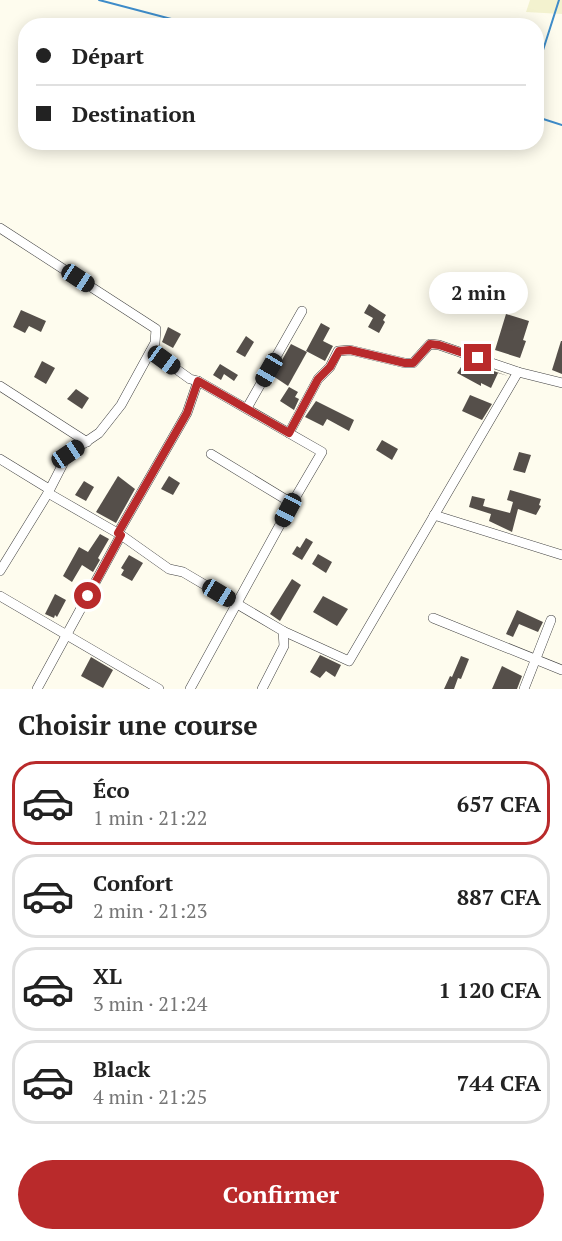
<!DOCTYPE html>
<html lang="fr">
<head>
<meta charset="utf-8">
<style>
  :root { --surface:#fff; --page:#f2f2f2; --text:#222; --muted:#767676; --line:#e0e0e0; --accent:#b92a2b }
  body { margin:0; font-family:"PT Serif",serif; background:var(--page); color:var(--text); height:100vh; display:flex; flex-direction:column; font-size:22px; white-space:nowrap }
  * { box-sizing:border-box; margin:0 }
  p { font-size:20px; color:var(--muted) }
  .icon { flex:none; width:33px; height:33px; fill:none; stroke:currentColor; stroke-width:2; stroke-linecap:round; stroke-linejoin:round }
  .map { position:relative; height:689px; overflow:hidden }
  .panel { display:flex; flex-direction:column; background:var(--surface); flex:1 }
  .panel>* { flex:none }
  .banner { position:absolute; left:18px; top:18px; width:526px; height:132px; border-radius:24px; box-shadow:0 3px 15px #0003; display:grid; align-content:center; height:132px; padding:0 18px; background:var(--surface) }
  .end { position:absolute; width:27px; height:27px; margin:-14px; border:8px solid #b92a2b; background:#fff; box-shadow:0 0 0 3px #fff }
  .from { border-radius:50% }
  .bubble { position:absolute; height:42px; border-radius:21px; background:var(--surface); box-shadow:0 3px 15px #0003; font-size:20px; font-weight:600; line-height:42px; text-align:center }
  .car { position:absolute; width:18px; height:36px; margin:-18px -9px; border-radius:8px; box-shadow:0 0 4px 2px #0007; background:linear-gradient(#222 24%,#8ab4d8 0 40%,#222 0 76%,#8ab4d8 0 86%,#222 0) }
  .banner b { display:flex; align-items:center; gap:21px; height:57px; font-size:22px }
  .banner b+b { border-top:2px solid var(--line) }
  .banner i { width:15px; height:15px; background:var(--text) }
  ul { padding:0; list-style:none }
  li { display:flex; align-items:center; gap:18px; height:84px; margin:0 12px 9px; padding:0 6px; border:3px solid var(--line); border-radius:24px }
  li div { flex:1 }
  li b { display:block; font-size:22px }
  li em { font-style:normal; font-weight:600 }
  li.active { border-color:var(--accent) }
  li>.icon { width:54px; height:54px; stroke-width:1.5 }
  h2 { padding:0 18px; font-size:27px; line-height:72px }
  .button { display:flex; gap:12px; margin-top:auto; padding:12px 18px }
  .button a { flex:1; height:69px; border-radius:36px; background:var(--accent); color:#fff; font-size:24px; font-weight:600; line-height:69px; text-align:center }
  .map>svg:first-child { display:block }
  .farmland { fill:#f3f2cf }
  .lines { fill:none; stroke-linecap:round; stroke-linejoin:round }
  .stream { stroke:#3e8cc9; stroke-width:2 }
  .building { fill:#554f4a }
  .minor-casing { stroke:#404040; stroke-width:10 }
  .minor { stroke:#fff; stroke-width:9 }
  .route { stroke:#b92a2b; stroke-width:8 }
</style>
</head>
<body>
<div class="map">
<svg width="562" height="689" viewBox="0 0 562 689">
  <rect width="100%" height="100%" fill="#fefcee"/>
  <polygon class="farmland" points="530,0 562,0 562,14 526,12"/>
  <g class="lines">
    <g class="stream">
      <polyline points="99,0 198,26"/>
      <polyline points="537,69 559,0"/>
      <polyline points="537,117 562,125"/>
    </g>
  </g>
  <g class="building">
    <polygon points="369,304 386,315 383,320 385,322 379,333 368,327 373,318 364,313"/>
    <polygon points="21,310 46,321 41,332 29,326 25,333 13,327"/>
    <polygon points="506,314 529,321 523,340 526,341 520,358 495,350"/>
    <polygon points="321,323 330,328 323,341 333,346 325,361 306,351"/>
    <polygon points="168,327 181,334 173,348 162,342"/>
    <polygon points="246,336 254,342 245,357 236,352"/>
    <polygon points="561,341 562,341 562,374 552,370"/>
    <polygon points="291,344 307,352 288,386 273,376"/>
    <polygon points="42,361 55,368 46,384 34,377"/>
    <polygon points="465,361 508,376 498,373 491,388 481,383 481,386 457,373"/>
    <polygon points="220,364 238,375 234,381 224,374 221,380 213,375"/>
    <polygon points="289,387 298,392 295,397 299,399 294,410 280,401"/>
    <polygon points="76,389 89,398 82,409 67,399"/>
    <polygon points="470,395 492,404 482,420 462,411"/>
    <polygon points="316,401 354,420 349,431 327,419 323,426 305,417"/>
    <polygon points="382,440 398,449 392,460 376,450"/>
    <polygon points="519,452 531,455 525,473 513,470"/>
    <polygon points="118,476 135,489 116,523 96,512"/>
    <polygon points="169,476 180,483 173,495 161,489"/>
    <polygon points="84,481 94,487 86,501 75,495"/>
    <polygon points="510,490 541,499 539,505 541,506 536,515 518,509 512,532 489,521 491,514 469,507 472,496 485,499 483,506 510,513 513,502 507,500"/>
    <polygon points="100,534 109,539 98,558 100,560 93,572 82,565 72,582 63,576 79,547 88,552"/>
    <polygon points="306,538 313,542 302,560 292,554 297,546 300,548"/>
    <polygon points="318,554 332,562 326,573 312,564"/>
    <polygon points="129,555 143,563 132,581 121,575 124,570 121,568"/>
    <polygon points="292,579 301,585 280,621 270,614"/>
    <polygon points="55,594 66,600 57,617 55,615 54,618 45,614"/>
    <polygon points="323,596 348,609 337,626 313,612"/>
    <polygon points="517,610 543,622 538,632 519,624 513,637 506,634"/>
    <polygon points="320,655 341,665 335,677 326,671 320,678 310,672"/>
    <polygon points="461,656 469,659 461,679 458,678 454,689 444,689 450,676 452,677"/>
    <polygon points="91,657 113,670 103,688 81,676"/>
    <polygon points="502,666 522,676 517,689 492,689"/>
  </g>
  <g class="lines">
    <g class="minor-casing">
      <g id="minor">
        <polyline points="0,228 156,329 155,343 121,405 99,433 68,454 48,493 0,571"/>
        <polyline points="151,351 190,379 198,381 322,452 288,510"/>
        <polyline points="0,386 87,442"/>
        <polyline points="247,408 302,311"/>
        <polyline points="289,433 318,379 330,367 338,351 350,350 405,363 413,363 430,344 439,345 518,372 562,383"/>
        <polyline points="0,459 49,489"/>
        <polyline points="48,493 121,535 169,569 183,572 283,631 284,646 262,689"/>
        <polyline points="434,515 562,555"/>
        <polyline points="118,533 187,413 198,381"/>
        <polyline points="0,596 159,689"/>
        <polyline points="433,618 562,670"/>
        <polyline points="283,631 349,661 518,372"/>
        <polyline points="37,689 121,535"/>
        <polyline points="190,689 288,510 285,499 211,454"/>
        <polyline points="524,689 551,620"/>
      </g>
    </g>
    <use href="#minor" class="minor"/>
  </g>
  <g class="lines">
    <polyline class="route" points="88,596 121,535 118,533 187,413 198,381 289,433 318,379 330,367 339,351 350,350 405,363 413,363 430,344 439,345 478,358"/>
  </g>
</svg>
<i class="end from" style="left:88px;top:596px"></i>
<i class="end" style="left:478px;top:358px"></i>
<div class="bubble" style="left:429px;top:272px;width:99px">2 min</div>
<i class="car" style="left:78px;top:278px;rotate:123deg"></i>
<i class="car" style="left:164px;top:360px;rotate:126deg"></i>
<i class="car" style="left:269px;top:370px;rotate:210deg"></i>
<i class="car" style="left:68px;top:454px;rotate:56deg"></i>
<i class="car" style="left:288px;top:510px;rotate:208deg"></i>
<i class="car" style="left:219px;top:593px;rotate:121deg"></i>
<div class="banner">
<b><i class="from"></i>Départ</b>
<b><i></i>Destination</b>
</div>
</div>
<section class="panel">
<h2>Choisir une course</h2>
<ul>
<li class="active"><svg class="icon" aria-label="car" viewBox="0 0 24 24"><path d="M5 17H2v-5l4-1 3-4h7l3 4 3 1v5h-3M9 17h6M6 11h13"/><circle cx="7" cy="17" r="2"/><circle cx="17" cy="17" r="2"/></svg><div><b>Éco</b><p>1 min · 21:22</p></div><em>657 CFA</em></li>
<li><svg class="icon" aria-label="car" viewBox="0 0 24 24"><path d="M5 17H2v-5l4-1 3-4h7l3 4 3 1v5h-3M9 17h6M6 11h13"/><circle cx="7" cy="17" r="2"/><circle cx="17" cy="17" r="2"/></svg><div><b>Confort</b><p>2 min · 21:23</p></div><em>887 CFA</em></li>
<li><svg class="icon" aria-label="car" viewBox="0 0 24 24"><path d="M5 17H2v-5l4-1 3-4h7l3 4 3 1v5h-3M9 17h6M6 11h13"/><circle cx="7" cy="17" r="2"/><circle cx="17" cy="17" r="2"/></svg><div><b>XL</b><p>3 min · 21:24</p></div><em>1 120 CFA</em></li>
<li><svg class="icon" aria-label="car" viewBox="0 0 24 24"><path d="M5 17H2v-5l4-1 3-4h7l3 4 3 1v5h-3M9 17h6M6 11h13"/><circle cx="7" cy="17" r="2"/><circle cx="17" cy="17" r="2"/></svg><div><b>Black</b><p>4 min · 21:25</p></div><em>744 CFA</em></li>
</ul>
<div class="button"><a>Confirmer</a></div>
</section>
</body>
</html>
